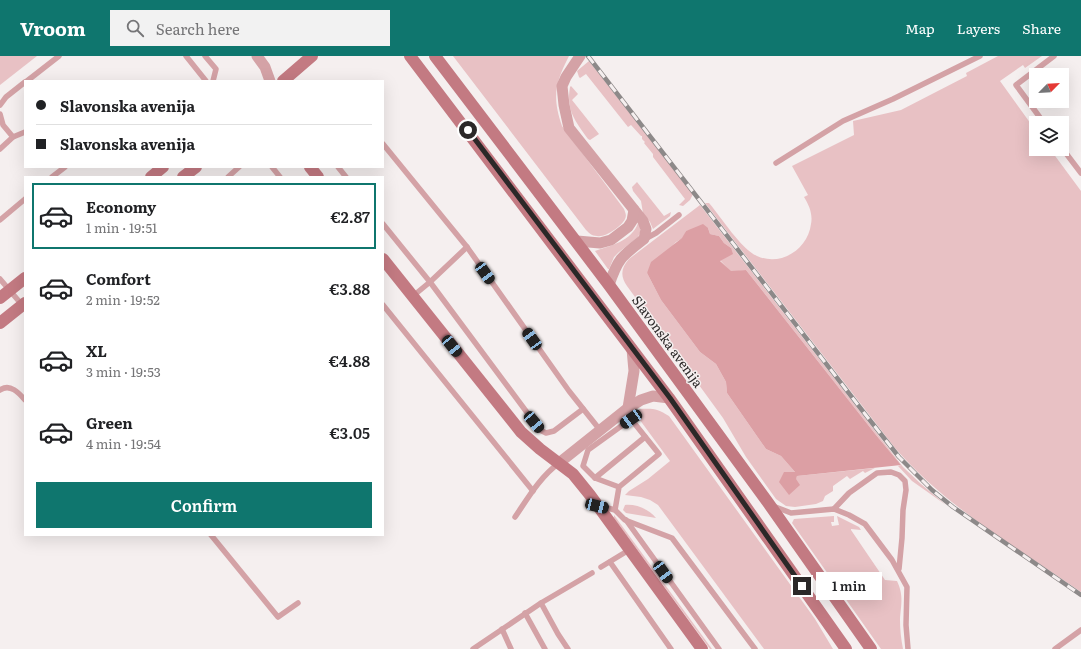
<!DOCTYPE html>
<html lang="en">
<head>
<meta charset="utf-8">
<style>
  :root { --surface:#fff; --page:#f2f2f2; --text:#202124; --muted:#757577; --line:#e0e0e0; --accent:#0f766e }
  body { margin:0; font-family:Literata,serif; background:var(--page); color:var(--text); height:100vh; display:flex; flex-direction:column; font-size:15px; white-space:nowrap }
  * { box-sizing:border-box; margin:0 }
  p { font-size:13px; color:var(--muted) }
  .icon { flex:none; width:22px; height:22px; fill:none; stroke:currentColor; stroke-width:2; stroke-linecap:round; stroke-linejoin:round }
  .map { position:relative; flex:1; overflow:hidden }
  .panel { position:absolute; left:24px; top:120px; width:360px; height:360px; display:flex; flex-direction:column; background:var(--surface); border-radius:0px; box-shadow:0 4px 16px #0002 }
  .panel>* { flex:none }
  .hud { position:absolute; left:24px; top:24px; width:360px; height:88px; border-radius:0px; box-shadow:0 4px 16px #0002; display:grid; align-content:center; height:88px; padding:0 12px; background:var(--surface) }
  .needle { width:26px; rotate:66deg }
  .fabs { position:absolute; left:1029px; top:12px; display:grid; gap:8px }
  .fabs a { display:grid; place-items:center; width:40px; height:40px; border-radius:0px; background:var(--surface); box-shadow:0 4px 16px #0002; font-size:20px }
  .end { position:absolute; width:18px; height:18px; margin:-9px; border:5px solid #2b2828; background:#fff; box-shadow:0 0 0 2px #fff }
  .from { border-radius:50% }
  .bubble { position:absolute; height:28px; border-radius:0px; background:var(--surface); box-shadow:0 4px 16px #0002; font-size:13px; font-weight:600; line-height:28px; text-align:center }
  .car { position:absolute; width:12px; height:24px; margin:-12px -6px; border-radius:5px; box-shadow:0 0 3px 1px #0007; background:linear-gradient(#222 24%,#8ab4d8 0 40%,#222 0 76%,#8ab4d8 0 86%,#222 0) }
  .hud b { display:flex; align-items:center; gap:14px; height:38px; font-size:15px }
  .hud b+b { border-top:1px solid var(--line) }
  .hud i { width:10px; height:10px; background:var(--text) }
  ul { padding:7px 0 0; list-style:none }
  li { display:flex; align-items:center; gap:12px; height:66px; margin:0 8px 6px; padding:0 4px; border:2px solid transparent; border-radius:0px }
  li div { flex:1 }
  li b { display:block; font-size:15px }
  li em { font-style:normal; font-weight:600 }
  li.on { border-color:var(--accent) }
  li>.icon { width:36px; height:36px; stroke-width:1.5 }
  .cta { display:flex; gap:8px; margin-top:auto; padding:8px 12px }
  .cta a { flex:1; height:46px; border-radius:0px; background:var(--accent); color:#fff; font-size:16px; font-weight:600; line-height:46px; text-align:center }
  header { display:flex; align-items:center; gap:24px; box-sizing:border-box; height:56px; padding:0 20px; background:var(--accent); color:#fff }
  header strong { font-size:19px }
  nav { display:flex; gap:22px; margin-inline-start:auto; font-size:14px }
  .search { width:280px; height:36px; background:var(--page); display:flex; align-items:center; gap:10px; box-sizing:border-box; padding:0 14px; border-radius:0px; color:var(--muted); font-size:15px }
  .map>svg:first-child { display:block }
  .green { fill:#e8c1c4 }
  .forest { fill:#dc9fa4 }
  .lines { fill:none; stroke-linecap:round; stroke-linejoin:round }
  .lane { stroke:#d4a2a6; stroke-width:5.5 }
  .street { stroke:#d4a2a6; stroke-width:11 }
  .secondary { stroke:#c37a82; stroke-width:12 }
  .rail-casing { stroke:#8d8989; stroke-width:4.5 }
  .rail { stroke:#f5efef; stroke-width:3; stroke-dasharray:9; stroke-linecap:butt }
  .route { stroke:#2b2828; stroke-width:5 }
  .labels { text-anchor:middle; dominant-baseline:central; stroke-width:3; stroke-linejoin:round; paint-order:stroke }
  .street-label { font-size:13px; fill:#2b2828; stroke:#f5efef }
</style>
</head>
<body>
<header>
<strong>Vroom</strong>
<div class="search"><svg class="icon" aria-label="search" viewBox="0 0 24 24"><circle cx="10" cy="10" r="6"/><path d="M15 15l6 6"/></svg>Search here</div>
<nav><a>Map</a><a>Layers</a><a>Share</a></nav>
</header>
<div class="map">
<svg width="1081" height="593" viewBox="0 0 1081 593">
  <rect width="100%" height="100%" fill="#f5efef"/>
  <g class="green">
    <polygon points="0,0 37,0 0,29"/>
    <path d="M453 0H569C555 27 552 41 562 70L624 153C625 156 627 159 625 163 622 170 605 182 597 180 592 180 589 177 586 174Z"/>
    <path d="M998 0H1042L1025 12 1023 9 1000 25 1036 75V93H1050L1081 135V536C1016 491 946 451 895 392L705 147H709C721 161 741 193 757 200 781 211 808 193 811 168 813 158 809 149 804 141L808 139 792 110 854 79 853 65 901 54 967 20 966 17Z"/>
    <polygon points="589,5 693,138 690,144 683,150 679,149 685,143 653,101 653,98 644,87 645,86 642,83 642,80 641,80 631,69 628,71 586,18 580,22 579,21 577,15"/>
    <path d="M571 30 578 38 572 44 599 78 590 84 588 83C575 65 566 54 570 31Z"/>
    <polygon points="637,126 664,160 671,156 670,160 653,173 650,166 643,157 641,145 633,135 632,131"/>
    <path d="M700 149 903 411 921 428 946 449 912 425 898 410 901 409 876 379 746 214 731 216 720 204 731 192 724 187 719 180 710 178 708 172 686 175 683 182 676 186 647 217 661 244 700 296 716 308 726 326 727 337 766 393 781 400 795 416 796 422 797 420 875 412 865 417 863 415 850 423 847 420 833 430V435L825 440 823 445 816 448 795 451 786 450 776 443 746 401 723 362 627 230C620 220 621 212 629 203Z"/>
    <path d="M638 167 640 168V177L638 181 619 196 614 201 609 213H608L595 195C610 190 632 185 638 167Z"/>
    <path d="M640 353C653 352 658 353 669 360L815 563 833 593H764L658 449 650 444 641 441 625 439 629 435 648 423 670 405 634 356Z"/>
    <path d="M625 449C636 448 649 453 656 462L626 457 623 454Z"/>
    <polygon points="614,459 712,593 710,593 614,462"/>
    <path d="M834 460V466H831L832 470 839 469 837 460 859 471 861 474 851 473V474L885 524 897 525C904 540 901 548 900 564 900 573 901 583 903 593H881L792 467 794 463Z"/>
  </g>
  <polygon class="forest" points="703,168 708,172 710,178 719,180 724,187 731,192 733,198 720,205 731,215 746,214 876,379 901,409 797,420 796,423 800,429 789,439 779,426 784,416 795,416 781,400 766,393 727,337 726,326 716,308 700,296 661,244 647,217 651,206 682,182 686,175"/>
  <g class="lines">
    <g class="lane">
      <polyline points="186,0 206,25"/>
      <polyline points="205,0 216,13 213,25"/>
      <polyline points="27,25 59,0"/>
      <polyline points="0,49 6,41 25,26"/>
      <polyline points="0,58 3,69 13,81"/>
      <polyline points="1044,67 1016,29 1054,0"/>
      <polyline points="383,88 467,191 569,335 600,374"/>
      <polyline points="1062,92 1081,117"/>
      <polyline points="0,93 13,81 25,76"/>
      <polyline points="776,107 843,65 893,43 980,0"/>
      <polyline points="272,111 280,121"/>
      <polyline points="338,111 346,121"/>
      <polyline points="52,121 65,111"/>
      <polyline points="228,121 239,111"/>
      <polyline points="0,164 25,143"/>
      <polyline points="383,168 430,226 540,374 546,377 554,375 583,353"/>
      <polyline points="645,183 656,177 679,159"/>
      <polyline points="0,223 23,250"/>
      <polyline points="413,240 430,226 467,191"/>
      <polyline points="383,249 533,435"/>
      <path d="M0 334C10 327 19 337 25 344"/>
      <polyline points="595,422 645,381"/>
      <polyline points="600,450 615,454 625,464 672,482 755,593"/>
      <polyline points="773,450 791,457 834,453 849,459 865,468 892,504 907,531 906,569 908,593"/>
      <polyline points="834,453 849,437 877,417 891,416 899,419 905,425 906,434 903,454 902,482 899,513"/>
      <polyline points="615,454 619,431 659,398 631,363 588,394 583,410 595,422 619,431"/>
      <path d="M515 461C528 442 540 421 559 407"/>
      <polyline points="626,464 719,593"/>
      <polyline points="211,479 278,561 298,547"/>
      <polyline points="610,506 671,593"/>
      <polyline points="601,511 629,494"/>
      <polyline points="525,557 545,593"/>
      <polyline points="502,573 511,593"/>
      <polyline points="473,593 541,547"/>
      <polyline points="568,593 558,578 541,547 592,517"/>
      <polyline points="1055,593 1081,574"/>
    </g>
    <g class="street">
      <polyline points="257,0 265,11 270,25"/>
      <path d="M580 0 566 21 562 30 564 49 569 72 643 165 646 173 644 183C622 200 618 202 609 229"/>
      <polyline points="577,185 600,187 611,184 628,171 632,165 634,154"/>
      <polyline points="628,352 634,315 632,293"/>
      <polyline points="559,407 628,352 641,344 653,340 669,342"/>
    </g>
    <g class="secondary">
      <polyline points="410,0 669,342 846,593"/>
      <polyline points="435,0 609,229 769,448 871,593"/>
      <polyline points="283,25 312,0"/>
      <polyline points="310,111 318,121"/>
      <polyline points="151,121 163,111"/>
      <polyline points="183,121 196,111"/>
      <polyline points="383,203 521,376 540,393 573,418 590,439 702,593"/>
      <polyline points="0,242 25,222"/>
      <polyline points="0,267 25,247"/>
    </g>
    <g class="rail-casing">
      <polyline id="rail" points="588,0 865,358 899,401 932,434 953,451 1081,539"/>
    </g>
    <use href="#rail" class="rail"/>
  </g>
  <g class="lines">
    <polyline class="route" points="468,74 670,342 802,530"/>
  </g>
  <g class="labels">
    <g class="street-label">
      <text transform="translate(668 285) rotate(54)">Slavonska avenija</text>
    </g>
  </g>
</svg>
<div class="fabs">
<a><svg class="needle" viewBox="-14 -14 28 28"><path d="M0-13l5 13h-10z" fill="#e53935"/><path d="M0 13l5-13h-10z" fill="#757577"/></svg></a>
<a><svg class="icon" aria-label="layers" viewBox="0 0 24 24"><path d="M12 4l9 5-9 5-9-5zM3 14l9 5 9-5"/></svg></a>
</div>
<i class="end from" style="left:468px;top:74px"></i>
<i class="end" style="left:802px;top:530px"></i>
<div class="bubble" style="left:816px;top:516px;width:66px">1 min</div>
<i class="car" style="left:485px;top:217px;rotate:144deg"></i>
<i class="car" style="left:532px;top:283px;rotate:325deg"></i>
<i class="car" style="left:452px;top:290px;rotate:141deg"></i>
<i class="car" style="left:631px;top:363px;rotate:235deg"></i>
<i class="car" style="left:534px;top:366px;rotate:140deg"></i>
<i class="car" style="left:597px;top:450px;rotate:104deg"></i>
<i class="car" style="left:663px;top:516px;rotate:144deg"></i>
<div class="hud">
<b><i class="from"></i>Slavonska avenija</b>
<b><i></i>Slavonska avenija</b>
</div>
<section class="panel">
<ul>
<li class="on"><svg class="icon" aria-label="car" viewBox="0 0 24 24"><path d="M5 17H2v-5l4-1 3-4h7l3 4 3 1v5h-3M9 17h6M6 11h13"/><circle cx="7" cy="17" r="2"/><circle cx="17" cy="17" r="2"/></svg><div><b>Economy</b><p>1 min · 19:51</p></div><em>€2.87</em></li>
<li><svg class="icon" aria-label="car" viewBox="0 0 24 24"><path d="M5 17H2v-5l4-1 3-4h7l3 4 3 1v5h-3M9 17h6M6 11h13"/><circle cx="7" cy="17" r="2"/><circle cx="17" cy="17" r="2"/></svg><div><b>Comfort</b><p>2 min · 19:52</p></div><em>€3.88</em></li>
<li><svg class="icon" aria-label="car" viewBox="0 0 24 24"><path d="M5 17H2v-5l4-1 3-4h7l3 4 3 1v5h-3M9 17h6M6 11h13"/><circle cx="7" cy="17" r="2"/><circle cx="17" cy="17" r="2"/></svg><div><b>XL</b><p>3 min · 19:53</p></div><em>€4.88</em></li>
<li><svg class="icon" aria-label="car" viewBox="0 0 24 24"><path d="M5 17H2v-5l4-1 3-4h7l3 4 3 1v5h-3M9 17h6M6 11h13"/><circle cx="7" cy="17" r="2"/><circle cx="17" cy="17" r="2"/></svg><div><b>Green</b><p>4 min · 19:54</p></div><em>€3.05</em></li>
</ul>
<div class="cta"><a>Confirm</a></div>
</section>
</div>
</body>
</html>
